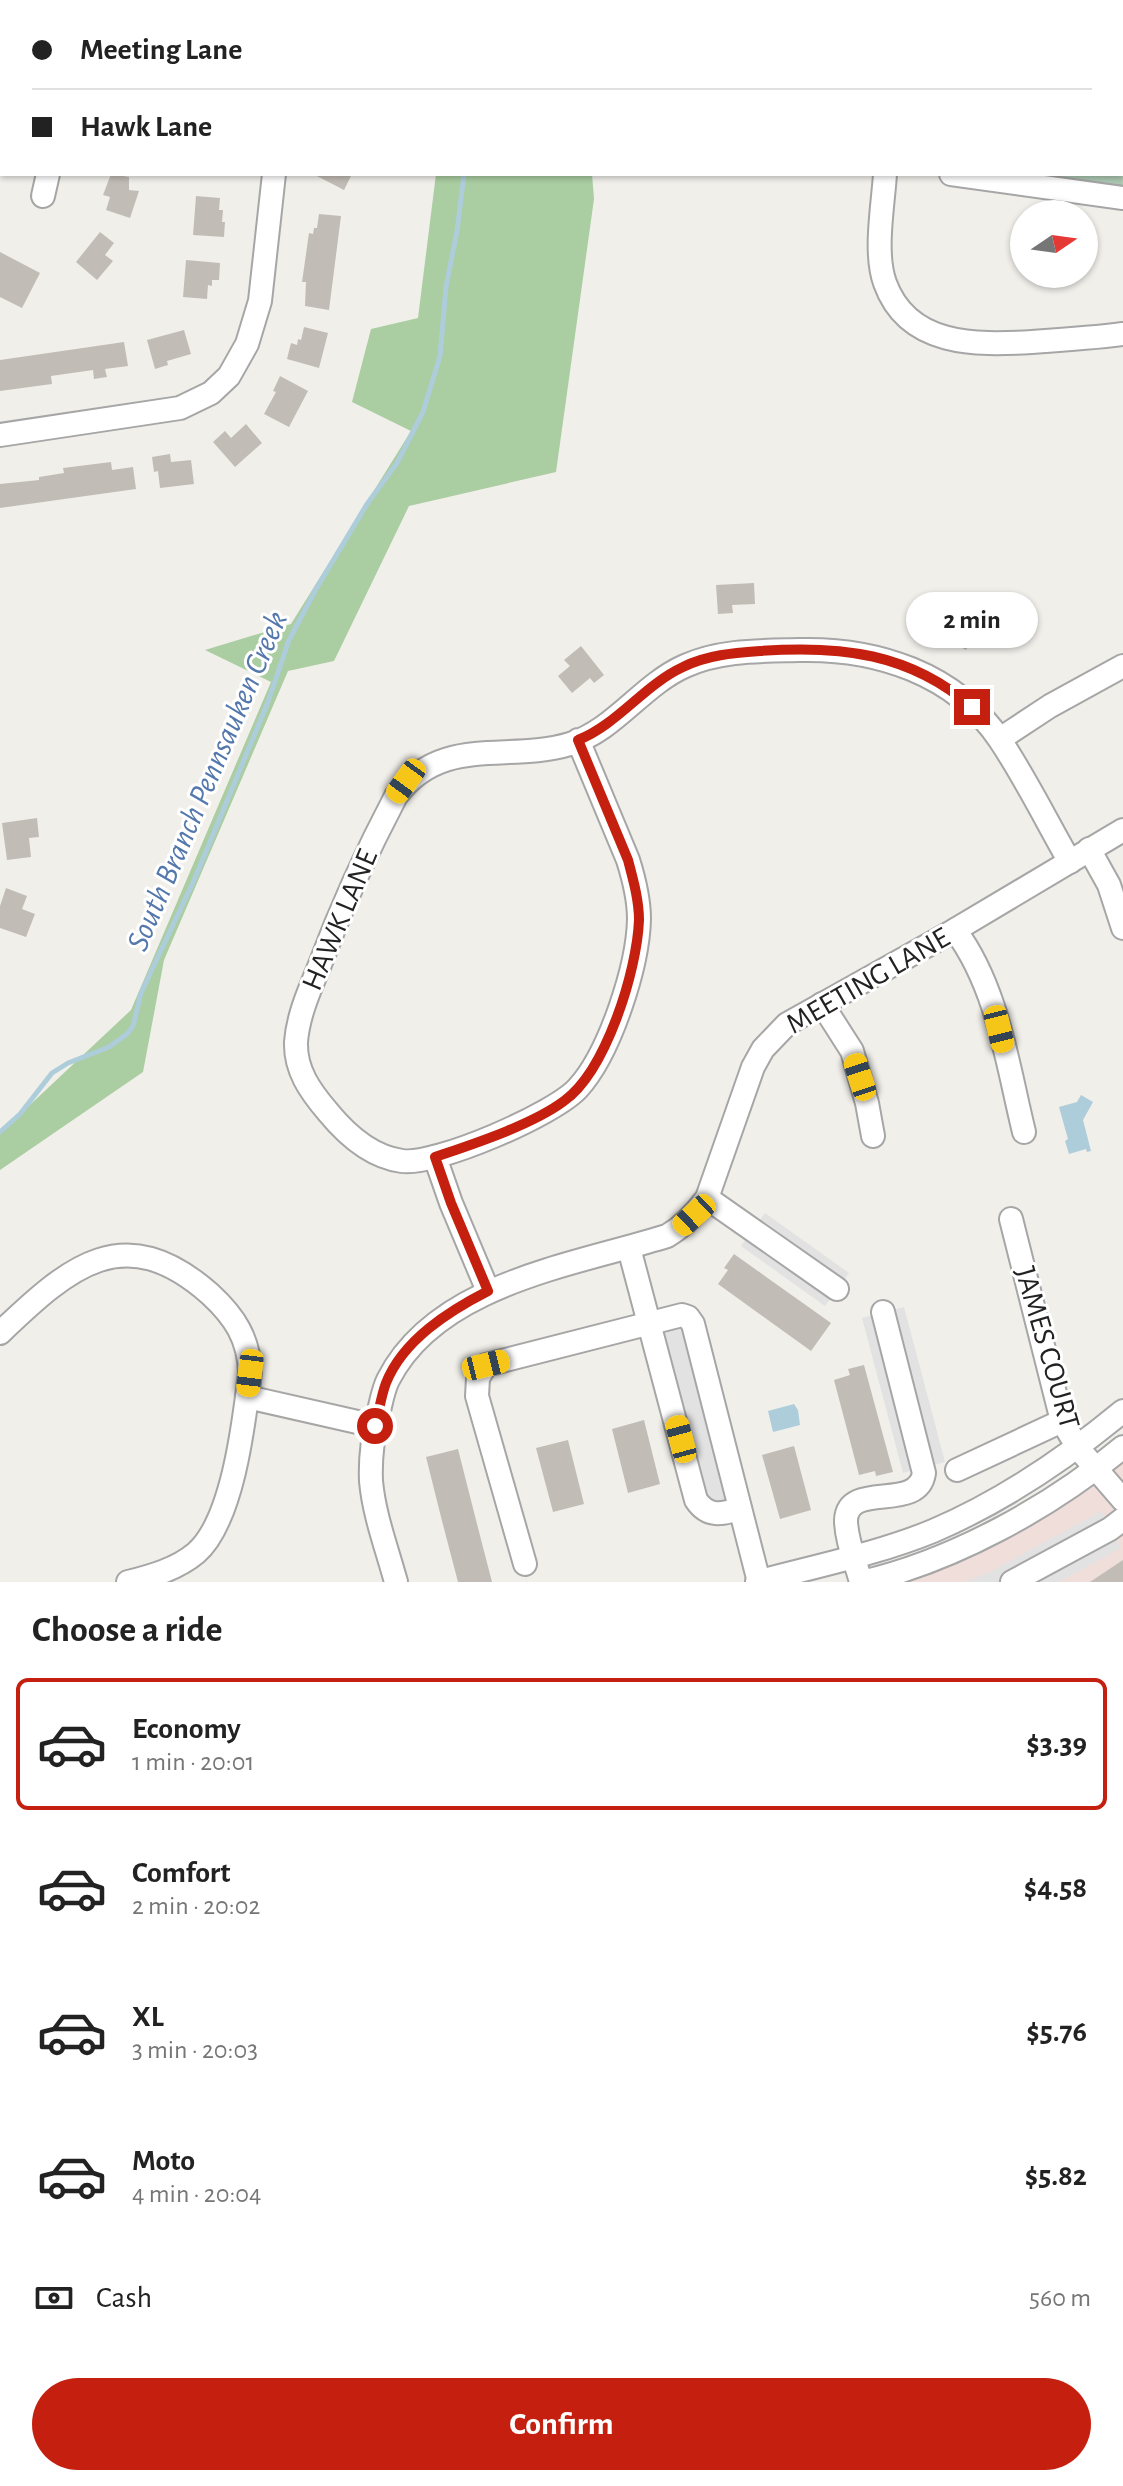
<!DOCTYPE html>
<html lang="en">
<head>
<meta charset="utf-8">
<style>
  :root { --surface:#fff; --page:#f2f2f2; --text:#222; --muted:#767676; --line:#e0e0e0; --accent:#c5200f }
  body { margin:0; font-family:"Alegreya Sans",sans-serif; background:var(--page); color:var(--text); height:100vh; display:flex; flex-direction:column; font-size:30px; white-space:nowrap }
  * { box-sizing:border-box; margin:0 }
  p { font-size:26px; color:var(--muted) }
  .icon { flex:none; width:44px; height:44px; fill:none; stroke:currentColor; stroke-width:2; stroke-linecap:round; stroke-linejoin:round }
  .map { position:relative; height:1582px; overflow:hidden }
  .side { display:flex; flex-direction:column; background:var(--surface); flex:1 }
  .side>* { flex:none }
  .banner { position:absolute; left:0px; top:0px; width:1124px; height:176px; box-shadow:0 2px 6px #0004; display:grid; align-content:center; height:176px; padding:0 32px; background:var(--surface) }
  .needle { width:52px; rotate:77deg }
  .controls { position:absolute; left:1010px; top:200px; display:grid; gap:16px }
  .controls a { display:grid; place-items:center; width:88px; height:88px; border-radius:50%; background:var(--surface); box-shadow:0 2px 6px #0004; font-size:40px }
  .end { position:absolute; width:36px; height:36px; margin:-18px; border:10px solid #c5200f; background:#fff; box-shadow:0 0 0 4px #fff }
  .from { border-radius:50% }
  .bubble { position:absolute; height:56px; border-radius:28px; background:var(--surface); box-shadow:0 2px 6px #0004; font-size:26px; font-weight:600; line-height:56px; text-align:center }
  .car { position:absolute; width:24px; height:48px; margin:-24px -12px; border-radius:10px; box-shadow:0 0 6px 2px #0007; background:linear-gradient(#f5c518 24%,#345 0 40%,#f5c518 0 76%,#345 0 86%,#f5c518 0) }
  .banner b { display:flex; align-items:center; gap:28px; height:76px; font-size:30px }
  .banner b+b { border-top:2px solid var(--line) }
  .banner i { width:20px; height:20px; background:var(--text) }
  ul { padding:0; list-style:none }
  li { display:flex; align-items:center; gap:24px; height:132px; margin:0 16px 12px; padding:0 16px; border:4px solid transparent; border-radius:12px }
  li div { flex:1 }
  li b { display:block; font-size:30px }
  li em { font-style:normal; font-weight:600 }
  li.active { border-color:var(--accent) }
  li>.icon { width:72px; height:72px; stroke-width:1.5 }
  h2 { padding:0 32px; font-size:36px; line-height:96px }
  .pay { display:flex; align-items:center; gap:20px; height:88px; padding:0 32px; font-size:30px }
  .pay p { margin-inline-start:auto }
  .cta { display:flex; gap:16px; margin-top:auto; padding:16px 32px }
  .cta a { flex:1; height:92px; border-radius:48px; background:var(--accent); color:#fff; font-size:32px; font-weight:600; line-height:92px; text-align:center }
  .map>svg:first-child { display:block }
  .residential { fill:#e0dfdf }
  .commercial { fill:#f0dedb }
  .forest { fill:#aacda1 }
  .cemetery { fill:#acc9b3 }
  .parking { fill:#e2e2e2 }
  .water { fill:#aecddb }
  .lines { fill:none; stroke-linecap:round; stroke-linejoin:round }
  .stream { stroke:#aecddb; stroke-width:5 }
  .building { fill:#c2bcb6 }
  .minor-casing { stroke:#a6a6a6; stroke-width:26 }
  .minor { stroke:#fff; stroke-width:22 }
  .route { stroke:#c5200f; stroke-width:10 }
  .labels { text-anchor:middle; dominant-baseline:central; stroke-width:6; stroke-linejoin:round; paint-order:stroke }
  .street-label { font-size:30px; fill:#222; stroke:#fff }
  .water-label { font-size:32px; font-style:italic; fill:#5478ac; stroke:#fff }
</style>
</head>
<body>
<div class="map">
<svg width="1123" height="1582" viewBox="0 0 1123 1582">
  <rect width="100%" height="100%" fill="#f1efea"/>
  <g class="residential">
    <polygon points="0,0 410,0 410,2 2,2 2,17 0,16"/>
    <polygon points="508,0 1123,0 1123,19 1122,2 508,2"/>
  </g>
  <polygon class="commercial" points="1123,1447 1123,1582 862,1582 931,1559"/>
  <polygon class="forest" points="436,174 592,174 594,199 556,472 409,506 334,661 288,671 164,960 143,1072 0,1170 0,1133 131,1010 271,682 205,650 291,624 411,431 352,402 371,329 418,318"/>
  <polygon class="cemetery" points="1122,25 1123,198 1030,185 1032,174 1122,174"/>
  <g class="parking">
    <polygon points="765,1213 849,1273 825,1306 741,1246"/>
    <polygon points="904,1307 945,1462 903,1473 862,1318"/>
    <polygon points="680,1315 740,1509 709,1513 650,1322"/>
    <polygon points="1101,1511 1121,1548 1059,1582 965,1582 990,1572"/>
  </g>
  <g class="water">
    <polygon points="1081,1095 1093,1102 1083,1120 1091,1151 1087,1152 1086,1149 1069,1154 1065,1141 1068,1139 1059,1107 1077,1102"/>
    <polygon points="794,1404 798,1410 800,1425 773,1432 768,1411"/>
  </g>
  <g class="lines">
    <polyline class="stream" points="0,1132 20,1114 52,1073 68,1063 109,1047 127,1034 133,1026 141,993 195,878 268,702 289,640 316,589 367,504 397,463 423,412 440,356 446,287 457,231 464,174"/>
  </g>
  <g class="building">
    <polygon points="111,174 129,177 129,190 139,191 130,218 106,210 110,197 103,195"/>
    <polygon points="313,174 352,174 344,190"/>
    <polygon points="196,196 220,198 219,210 223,210 222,222 225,222 224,237 193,235"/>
    <polygon points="319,214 341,216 329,310 305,306 306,282 302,282 309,233 313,234 314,228 317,228"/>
    <polygon points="100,232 114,243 105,255 113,261 97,280 76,262"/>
    <polygon points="0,252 40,273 22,308 0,297"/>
    <polygon points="186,260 220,263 219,280 212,280 212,286 208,285 207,299 183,297"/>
    <polygon points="304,327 328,333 319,368 287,359 291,343 297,345 298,339 301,340"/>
    <polygon points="184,330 191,354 167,361 168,365 155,369 147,340"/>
    <polygon points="124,342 128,366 105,369 107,377 94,379 93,370 51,376 52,384 0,391 0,360"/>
    <polygon points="280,376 308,391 289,427 264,414 276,392 273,391"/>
    <polygon points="246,424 262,443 235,467 213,442 225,431 231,438"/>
    <polygon points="170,454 171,462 191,460 194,484 160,488 158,471 154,472 152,457"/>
    <polygon points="111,462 112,470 133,467 136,489 0,508 0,484 39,480 39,477 64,473 63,468"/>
    <polygon points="754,583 755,604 732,605 733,613 718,614 716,585"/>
    <polygon points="947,606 980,624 966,650 953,643 956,637 937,626"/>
    <polygon points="581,646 604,675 594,683 590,678 572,693 558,676 570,666 564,660"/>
    <polygon points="37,818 39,837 29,838 31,857 7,860 2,823"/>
    <polygon points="6,888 27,896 22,909 35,914 26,937 0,928 0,906"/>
    <polygon points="734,1254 831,1323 811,1351 718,1284 728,1270 724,1268"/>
    <polygon points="864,1365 893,1472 876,1476 875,1471 859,1475 834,1380 850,1375 848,1369"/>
    <polygon points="644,1420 660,1484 628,1493 612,1429"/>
    <polygon points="568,1440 584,1504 553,1512 536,1448"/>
    <polygon points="794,1446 811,1510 780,1519 762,1455"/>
    <polygon points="458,1449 477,1524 492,1582 458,1582 442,1521 426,1457"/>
    <polygon points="1123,1560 1123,1582 1090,1582"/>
  </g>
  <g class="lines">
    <g class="minor-casing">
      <g id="minor">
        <polyline points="302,2 302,0"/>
        <polyline points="601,2 602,0"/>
        <polyline points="776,2 776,0"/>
        <polyline points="815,2 815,0"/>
        <polyline points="967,2 968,0"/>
        <polyline points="1016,2 1019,0"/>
        <polyline points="0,16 2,17"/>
        <path d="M885 174C883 206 874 253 885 283 908 347 976 345 1032 342 1062 340 1093 338 1123 334"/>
        <polyline points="951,174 1123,198"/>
        <polyline points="43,196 48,174"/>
        <polyline points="0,435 180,408 211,393 229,376 247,344 260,301 274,174"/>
        <polyline points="1000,739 1050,706 1123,666"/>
        <path d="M578 740 628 860C634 879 639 899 639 919 638 966 610 1053 578 1088 555 1114 435 1166 402 1161 372 1157 346 1134 328 1112 310 1091 295 1070 296 1042 298 1016 309 991 319 967 341 908 367 851 396 796 442 734 507 763 570 744 615 730 642 685 685 666 720 650 760 651 799 650 876 648 955 673 1000 740 1026 779 1047 822 1070 862"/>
        <polyline points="1089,849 1109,885 1123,928"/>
        <path d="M955 930C998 988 1007 1063 1024 1132"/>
        <polyline points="822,1004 852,1051 867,1103 873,1136"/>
        <polyline points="435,1157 451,1203 488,1291"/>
        <polyline points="707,1198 837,1289"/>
        <polyline points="1011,1219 1062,1421 1078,1448 1123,1500"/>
        <path d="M629 1248 696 1500C708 1518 722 1514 740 1509"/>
        <path d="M0 1333C69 1267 124 1218 210 1294 235 1317 249 1339 250 1373 244 1422 233 1521 196 1553 177 1569 152 1576 128 1582"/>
        <polyline points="247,1397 375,1426"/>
        <polyline points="957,1470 1062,1421"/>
        <polyline points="525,1564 477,1396 478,1378 486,1365 682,1315 688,1317 693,1324 759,1582"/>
        <path d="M396 1582C387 1549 374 1515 371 1481 370 1459 373 1436 378 1415 381 1403 383 1390 388 1380 436 1284 574 1265 667 1236 684 1226 695 1214 707 1198L753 1067 763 1049 787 1024 955 930 1123 830"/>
        <path d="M757 1582C816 1566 877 1554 933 1531 1003 1501 1065 1459 1123 1411"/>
        <path d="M861 1582C856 1563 846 1540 846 1520 848 1480 918 1513 924 1473L883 1312"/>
        <path d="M862 1582C953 1561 1051 1507 1123 1447"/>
        <polyline points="1012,1582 1110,1529 1123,1519"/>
      </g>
    </g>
    <use href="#minor" class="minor"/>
  </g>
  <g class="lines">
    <path class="route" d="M375 1426C379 1412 381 1396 386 1383 403 1340 449 1311 488 1291L451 1203 435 1157C473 1144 532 1125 564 1101 606 1071 637 971 639 920 639 900 633 879 628 860L578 740C618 724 644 685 683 667 707 655 733 653 760 651 840 645 910 653 972 707"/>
  </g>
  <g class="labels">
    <g class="street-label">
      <text transform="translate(340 920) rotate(-67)">HAWK LANE</text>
      <text transform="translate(868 981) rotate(-30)">MEETING LANE</text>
      <text transform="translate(1047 1348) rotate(74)">JAMES COURT</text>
    </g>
    <g class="water-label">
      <text transform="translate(207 781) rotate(-67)">South Branch Pennsauken Creek</text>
    </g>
  </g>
</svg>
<div class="controls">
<a><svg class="needle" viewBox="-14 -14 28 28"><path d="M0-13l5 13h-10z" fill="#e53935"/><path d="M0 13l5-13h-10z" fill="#767676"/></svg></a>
</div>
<i class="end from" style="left:375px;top:1426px"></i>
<i class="end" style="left:972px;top:707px"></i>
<div class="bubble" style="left:906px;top:592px;width:132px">2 min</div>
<i class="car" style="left:406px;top:781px;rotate:216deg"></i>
<i class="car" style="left:999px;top:1029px;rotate:166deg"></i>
<i class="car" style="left:860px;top:1077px;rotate:342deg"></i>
<i class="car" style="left:694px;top:1215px;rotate:227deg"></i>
<i class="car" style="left:486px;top:1365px;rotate:76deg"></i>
<i class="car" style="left:250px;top:1373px;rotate:187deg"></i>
<i class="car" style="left:681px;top:1439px;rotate:345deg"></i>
<div class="banner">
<b><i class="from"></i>Meeting Lane</b>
<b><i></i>Hawk Lane</b>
</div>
</div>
<section class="side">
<h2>Choose a ride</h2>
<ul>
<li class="active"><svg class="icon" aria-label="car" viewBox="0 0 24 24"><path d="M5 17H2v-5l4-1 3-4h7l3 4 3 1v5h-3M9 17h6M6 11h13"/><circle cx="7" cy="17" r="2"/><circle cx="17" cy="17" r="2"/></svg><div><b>Economy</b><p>1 min · 20:01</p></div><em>$3.39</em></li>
<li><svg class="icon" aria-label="car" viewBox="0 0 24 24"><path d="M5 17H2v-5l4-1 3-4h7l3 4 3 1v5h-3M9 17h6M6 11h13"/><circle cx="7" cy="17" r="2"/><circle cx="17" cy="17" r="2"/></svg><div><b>Comfort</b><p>2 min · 20:02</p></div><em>$4.58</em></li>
<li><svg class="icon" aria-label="car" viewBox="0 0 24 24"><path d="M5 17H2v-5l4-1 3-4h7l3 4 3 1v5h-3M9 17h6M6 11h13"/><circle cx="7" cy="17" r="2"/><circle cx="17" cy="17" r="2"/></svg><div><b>XL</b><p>3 min · 20:03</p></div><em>$5.76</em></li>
<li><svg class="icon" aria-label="car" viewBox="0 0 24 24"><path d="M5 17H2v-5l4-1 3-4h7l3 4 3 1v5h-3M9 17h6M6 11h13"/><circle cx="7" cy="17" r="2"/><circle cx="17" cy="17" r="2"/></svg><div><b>Moto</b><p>4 min · 20:04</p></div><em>$5.82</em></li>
</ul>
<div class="pay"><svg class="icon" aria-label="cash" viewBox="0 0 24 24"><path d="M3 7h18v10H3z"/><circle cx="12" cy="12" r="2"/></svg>Cash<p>560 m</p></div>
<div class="cta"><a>Confirm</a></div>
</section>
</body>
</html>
